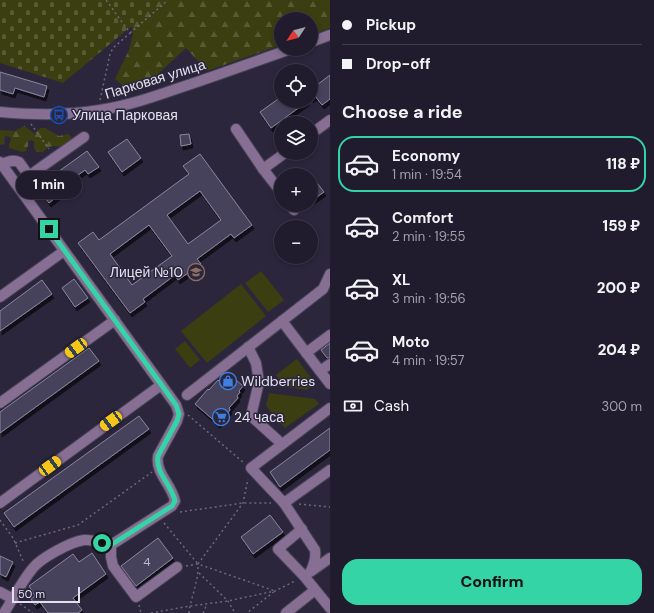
<!DOCTYPE html>
<html lang="en">
<head>
<meta charset="utf-8">
<style>
  :root { --surface:#201c2d; --page:#2d2939; --text:#f1f3f6; --muted:#a2a1aa; --line:#3d3a49; --accent:#35d4a7 }
  body { margin:0; font-family:"DM Sans",sans-serif; background:var(--page); color:var(--text); height:100vh; display:flex; flex-direction:column; font-size:15px; white-space:nowrap }
  * { box-sizing:border-box; margin:0 }
  p { font-size:13px; color:var(--muted) }
  .icon { flex:none; width:22px; height:22px; fill:none; stroke:currentColor; stroke-width:2; stroke-linecap:round; stroke-linejoin:round }
  .map { position:relative; flex:1; overflow:hidden }
  .side { display:flex; flex-direction:column; background:var(--surface); width:324px }
  .side>* { flex:none }
  .guide { display:grid; align-content:center; height:88px; padding:0 12px; background:var(--surface) }
  .needle { width:26px; rotate:234deg }
  .controls { position:absolute; left:274px; top:12px; display:grid; gap:8px }
  .controls a { display:grid; place-items:center; width:44px; height:44px; border-radius:50%; background:var(--surface); box-shadow:0 2px 6px #0003,0 0 0 1px var(--line); font-size:20px }
  .scale { position:absolute; left:12px; bottom:10px; width:68px; box-sizing:border-box; padding-left:4px; border:2px solid #e3e1f0; border-top:0; font-size:11px; line-height:14px; white-space:nowrap; color:#e3e1f0; -webkit-text-stroke:3px #2b263c; paint-order:stroke }
  .end { position:absolute; width:18px; height:18px; margin:-9px; border:5px solid #35d4a7; background:#111; box-shadow:0 0 0 2px #111 }
  .from { border-radius:50% }
  .bubble { position:absolute; height:28px; border-radius:14px; background:var(--surface); box-shadow:0 2px 6px #0003,0 0 0 1px var(--line); font-size:13px; font-weight:800; line-height:28px; text-align:center }
  .car { position:absolute; width:12px; height:24px; margin:-12px -6px; border-radius:5px; box-shadow:0 0 3px 1px #0007; background:linear-gradient(#f5c518 24%,#345 0 40%,#f5c518 0 76%,#345 0 86%,#f5c518 0) }
  .guide b { display:flex; align-items:center; gap:14px; height:38px; font-size:15px }
  .guide b+b { border-top:1px solid var(--line) }
  .guide i { width:10px; height:10px; background:var(--text) }
  ul { padding:0; list-style:none }
  li { display:flex; align-items:center; gap:12px; height:56px; margin:0 8px 6px; padding:0 4px; border:2px solid transparent; border-radius:16px }
  li div { flex:1 }
  li b { display:block; font-size:15px }
  li em { font-style:normal; font-weight:800 }
  li.current { border-color:var(--accent) }
  li>.icon { width:36px; height:36px; stroke-width:1.5 }
  h2 { padding:0 12px; font-size:18px; line-height:48px }
  .pay { display:flex; align-items:center; gap:10px; height:44px; padding:0 12px; font-size:15px }
  .pay p { margin-inline-start:auto }
  .primary-button { display:flex; gap:8px; margin-top:auto; padding:8px 12px }
  .primary-button a { flex:1; height:46px; border-radius:16px; background:var(--accent); color:#111; font-size:16px; font-weight:800; line-height:46px; text-align:center }
  main { display:flex; flex:1; min-height:0 }
  .map>svg:first-child { display:block }
  .forest { fill:url(#forest-firs) }
  .cemetery { fill:url(#cemetery-stones) }
  .park { fill:#3b3e10 }
  .building { fill:#47425b; stroke:#8b85a1; fill-rule:evenodd; filter:url(#shadow) }
  .lines { fill:none; stroke-linecap:round; stroke-linejoin:round }
  .minor-casing { stroke:#484459; stroke-width:12 }
  .path { stroke:#6d697c; stroke-width:1.5; stroke-dasharray:2 3; stroke-linecap:butt }
  .minor { stroke:#866f93; stroke-width:10 }
  .route { stroke:#35d4a7; stroke-width:5 }
  .labels { text-anchor:middle; dominant-baseline:central; stroke-width:3; stroke-linejoin:round; paint-order:stroke }
  .number-label { font-size:12px; fill:#bcb9cb }
  .street-label { font-size:14px; fill:#e3e1f0; stroke:#2b263c }
  .poi-label { font-size:14px; fill:#e3e1f0; stroke:#2b263c; text-anchor:start }
</style>
</head>
<body>
<main>
<div class="map">
<svg width="330" height="613" viewBox="0 0 330 613">
  <defs>
    <pattern id="forest-firs" width="22" height="20" patternUnits="userSpaceOnUse"><rect width="22" height="20" fill="#3b3e10"/><path d="M5 1l3.5 6h-7zM16 11l3.5 6h-7z" fill="#575a33"/></pattern>
    <pattern id="cemetery-stones" width="16" height="16" patternUnits="userSpaceOnUse"><rect width="16" height="16" fill="#3b3e10"/><path d="M2 7V4a2 2 0 0 1 4 0v3zM10 15v-3a2 2 0 0 1 4 0v3z" fill="#575a33"/></pattern>
    <filter id="shadow"><feDropShadow dx="2" dy="4" stdDeviation="0" flood-color="#0009"/></filter>
  </defs>
  <rect width="100%" height="100%" fill="#2b263c"/>
  <g class="forest">
    <polygon points="153,0 330,0 330,28 311,35 311,19 281,19 281,45 207,71 186,48 144,87 128,90 115,79 129,50 133,34 130,20"/>
    <polygon points="24,126 30,130 34,134 40,128 45,128 59,136 68,134 71,136 70,145 64,147 53,146 49,147 43,152 36,152 34,147 34,142 31,140 28,141 28,146 26,151 22,152 9,148 9,144 11,140 10,137 5,136 4,144 0,145 0,130 15,131"/>
  </g>
  <polygon class="cemetery" points="0,0 160,0 128,29 63,83 0,63"/>
  <g class="park">
    <polygon points="261,271 284,300 268,312 245,283"/>
    <polygon points="241,284 266,316 207,363 181,331"/>
    <polygon points="185,341 200,360 190,368 175,349"/>
    <polygon points="297,359 315,383 307,390 285,387 276,375"/>
    <polygon points="269,393 315,399 319,404 285,428 266,406"/>
  </g>
  <g class="building">
    <polygon points="0,72 47,86 44,97 15,88 13,94 0,90"/>
    <polygon points="330,75 330,99 322,105 315,96 311,99 311,76 317,85"/>
    <polygon points="281,97 281,101 308,101 271,128 260,112"/>
    <polygon points="189,134 191,144 181,146 180,135"/>
    <polygon points="127,139 141,158 122,172 108,152"/>
    <polygon points="87,151 99,167 88,174 85,170 55,192 58,196 49,203 37,187"/>
    <path d="M200 154 252 225 234 238 231 234 197 259 201 264 178 280 175 275 143 299 145 302 130 313 78 243 93 232 99 240 189 174 183 166ZM200 191 221 220 188 244 167 215ZM149 225 172 256 132 285 110 254Z"/>
    <polygon points="311,175 324,192 311,201"/>
    <polygon points="74,279 88,298 75,307 62,288"/>
    <polygon points="42,280 52,294 0,331 0,311"/>
    <polygon points="330,343 330,358 327,358 321,350"/>
    <polygon points="89,348 99,361 0,433 0,412"/>
    <polygon points="229,374 243,386 239,391 240,392 237,396 238,398 229,408 230,410 218,424 195,404 208,389 209,390 218,380 219,381 223,377 224,378"/>
    <polygon points="139,416 149,429 14,527 4,513"/>
    <polygon points="330,428 330,450 280,487 270,472"/>
    <polygon points="270,515 283,532 253,554 241,537"/>
    <polygon points="158,538 173,558 136,586 121,566"/>
    <polygon points="92,553 106,574 73,598 82,610 78,613 48,613 40,602 35,605 31,599 35,596 29,586 73,554 79,562"/>
    <polygon points="0,556 13,562 6,577 0,574"/>
  </g>
  <g class="lines">
    <g class="minor-casing">
      <g id="minor">
        <polyline points="311,42 330,35"/>
        <path d="M0 112C34 115 66 116 100 110 127 106 153 97 179 88 216 76 253 62 291 49"/>
        <polyline points="236,129 263,169"/>
        <polyline points="311,134 330,120"/>
        <path d="M0 162 176 405 179 414 177 421 158 456C155 473 172 485 175 501L172 506 111 545C102 543 93 539 84 540 70 542 41 558 33 568 22 581 13 599 4 613"/>
        <path d="M2 164C7 162 13 159 19 162L29 176"/>
        <polyline points="17,185 40,168 84,137"/>
        <polyline points="281,192 263,169 285,153"/>
        <polyline points="290,205 294,210"/>
        <polyline points="0,297 64,251"/>
        <polyline points="282,321 320,371 330,364"/>
        <polyline points="248,347 256,363 259,382 251,416 282,444"/>
        <polyline points="306,353 330,335"/>
        <polyline points="320,371 330,384"/>
        <polyline points="187,395 323,289 330,274"/>
        <polyline points="0,403 115,320"/>
        <polyline points="0,503 161,385"/>
        <polyline points="284,503 251,468 330,408"/>
        <polyline points="302,529 278,549 304,576 330,608"/>
        <polyline points="111,545 111,557 113,566 136,597 177,567"/>
        <path d="M311 571C314 563 316 558 315 550L284 503 330 470"/>
        <polyline points="310,572 330,558"/>
        <polyline points="0,592 13,599"/>
        <polyline points="286,613 315,590"/>
      </g>
    </g>
    <g class="path">
      <polyline points="130,33 168,0"/>
      <polyline points="100,100 110,54 113,48 130,33 106,0"/>
      <polyline points="31,124 49,149"/>
      <polyline points="188,415 244,463"/>
      <polyline points="299,504 330,507"/>
      <polyline points="180,512 243,503 271,503"/>
      <polyline points="0,520 13,538 24,563"/>
      <polyline points="164,523 198,564"/>
      <polyline points="15,543 78,525 152,472"/>
      <polyline points="186,566 198,564 275,591 247,613"/>
      <polyline points="199,573 228,601 235,613"/>
      <polyline points="20,604 33,613"/>
      <polyline points="139,605 141,613"/>
      <polyline points="151,613 190,606 228,601 275,591 295,581"/>
      <path d="M189 613C191 596 199 581 198 564L243 503 248 479"/>
      <polyline points="203,613 205,610 206,604"/>
    </g>
    <use href="#minor" class="minor"/>
  </g>
  <g class="lines">
    <path class="route" d="M49 229 176 405 179 414 177 421 158 456C155 473 172 485 175 501L172 506 111 545 102 543"/>
  </g>
  <defs>
    <g id="bus-ring" transform="scale(0.9)"><circle r="9.5" fill="#2b263c" stroke="#1a4fb4" stroke-width="1.5"/><path d="M-5-6H5V4H4V6H2V4H-2V6H-4V4H-5ZM-3.5-4V0h7V-4ZM-3.5 1.2v1.5H-2V1.2ZM2 1.2v1.5H3.5V1.2Z" fill="#1a4fb4"/></g>
    <g id="school-ring" transform="scale(0.9)"><circle r="9.5" fill="#2b263c" stroke="#8d6e63" stroke-width="1.5"/><path d="M0-5L7-2L0 1L-7-2ZM-4 1L0 2.5L4 1V4Q0 6-4 4Z" fill="#8d6e63"/></g>
    <g id="shop-ring" transform="scale(0.9)"><circle r="9.5" fill="#2b263c" stroke="#3f7fe0" stroke-width="1.5"/><path d="M-5-2.5h2.3a2.7 3.5 0 0 1 5.4 0H5L5.5 6h-11ZM-1.5-2.5h3a1.5 2.3 0 0 0-3 0Z" fill="#3f7fe0"/></g>
    <g id="supermarket-ring" transform="scale(0.9)"><circle r="9.5" fill="#2b263c" stroke="#3f7fe0" stroke-width="1.5"/><path d="M-6-5.5h2.5l.6 2H6L4.5 2H-2.5L-4.4-4H-6ZM-1.5 3.2a1.3 1.3 0 1 0 .1 0ZM3 3.2a1.3 1.3 0 1 0 .1 0Z" fill="#3f7fe0"/></g>
  </defs>
  <g fill-rule="evenodd">
    <use href="#bus-ring" x="59" y="115"/>
    <use href="#school-ring" x="196" y="272"/>
    <use href="#shop-ring" x="228" y="381"/>
    <use href="#supermarket-ring" x="221" y="417"/>
  </g>
  <g class="labels">
    <g class="number-label">
      <text x="147" y="562">4</text>
    </g>
    <g class="street-label">
      <text transform="translate(155 79) rotate(-17)">Парковая улица</text>
    </g>
    <g class="poi-label">
      <text x="72" y="115">Улица Парковая</text>
      <text x="183" y="272" text-anchor="end">Лицей №10</text>
      <text x="241" y="381">Wildberries</text>
      <text x="234" y="417">24 часа</text>
    </g>
  </g>
</svg>
<div class="controls">
<a><svg class="needle" viewBox="-14 -14 28 28"><path d="M0-13l5 13h-10z" fill="#e53935"/><path d="M0 13l5-13h-10z" fill="#a2a1aa"/></svg></a>
<a><svg class="icon" aria-label="locate" viewBox="0 0 24 24"><circle cx="12" cy="12" r="6"/><path d="M12 2v4M12 18v4M2 12h4M18 12h4"/></svg></a>
<a><svg class="icon" aria-label="layers" viewBox="0 0 24 24"><path d="M12 4l9 5-9 5-9-5zM3 14l9 5 9-5"/></svg></a>
<a>+</a>
<a>−</a>
</div>
<div class="scale">50 m</div>
<i class="end from" style="left:102px;top:543px"></i>
<i class="end" style="left:49px;top:229px"></i>
<div class="bubble" style="left:16px;top:171px;width:66px">1 min</div>
<i class="car" style="left:76px;top:348px;rotate:234deg"></i>
<i class="car" style="left:111px;top:421px;rotate:234deg"></i>
<i class="car" style="left:50px;top:466px;rotate:54deg"></i>
</div>
<section class="side">
<div class="guide">
<b><i class="from"></i>Pickup</b>
<b><i></i>Drop-off</b>
</div>
<h2>Choose a ride</h2>
<ul>
<li class="current"><svg class="icon" aria-label="car" viewBox="0 0 24 24"><path d="M5 17H2v-5l4-1 3-4h7l3 4 3 1v5h-3M9 17h6M6 11h13"/><circle cx="7" cy="17" r="2"/><circle cx="17" cy="17" r="2"/></svg><div><b>Economy</b><p>1 min · 19:54</p></div><em>118 ₽</em></li>
<li><svg class="icon" aria-label="car" viewBox="0 0 24 24"><path d="M5 17H2v-5l4-1 3-4h7l3 4 3 1v5h-3M9 17h6M6 11h13"/><circle cx="7" cy="17" r="2"/><circle cx="17" cy="17" r="2"/></svg><div><b>Comfort</b><p>2 min · 19:55</p></div><em>159 ₽</em></li>
<li><svg class="icon" aria-label="car" viewBox="0 0 24 24"><path d="M5 17H2v-5l4-1 3-4h7l3 4 3 1v5h-3M9 17h6M6 11h13"/><circle cx="7" cy="17" r="2"/><circle cx="17" cy="17" r="2"/></svg><div><b>XL</b><p>3 min · 19:56</p></div><em>200 ₽</em></li>
<li><svg class="icon" aria-label="car" viewBox="0 0 24 24"><path d="M5 17H2v-5l4-1 3-4h7l3 4 3 1v5h-3M9 17h6M6 11h13"/><circle cx="7" cy="17" r="2"/><circle cx="17" cy="17" r="2"/></svg><div><b>Moto</b><p>4 min · 19:57</p></div><em>204 ₽</em></li>
</ul>
<div class="pay"><svg class="icon" aria-label="cash" viewBox="0 0 24 24"><path d="M3 7h18v10H3z"/><circle cx="12" cy="12" r="2"/></svg>Cash<p>300 m</p></div>
<div class="primary-button"><a>Confirm</a></div>
</section>
</main>
</body>
</html>
